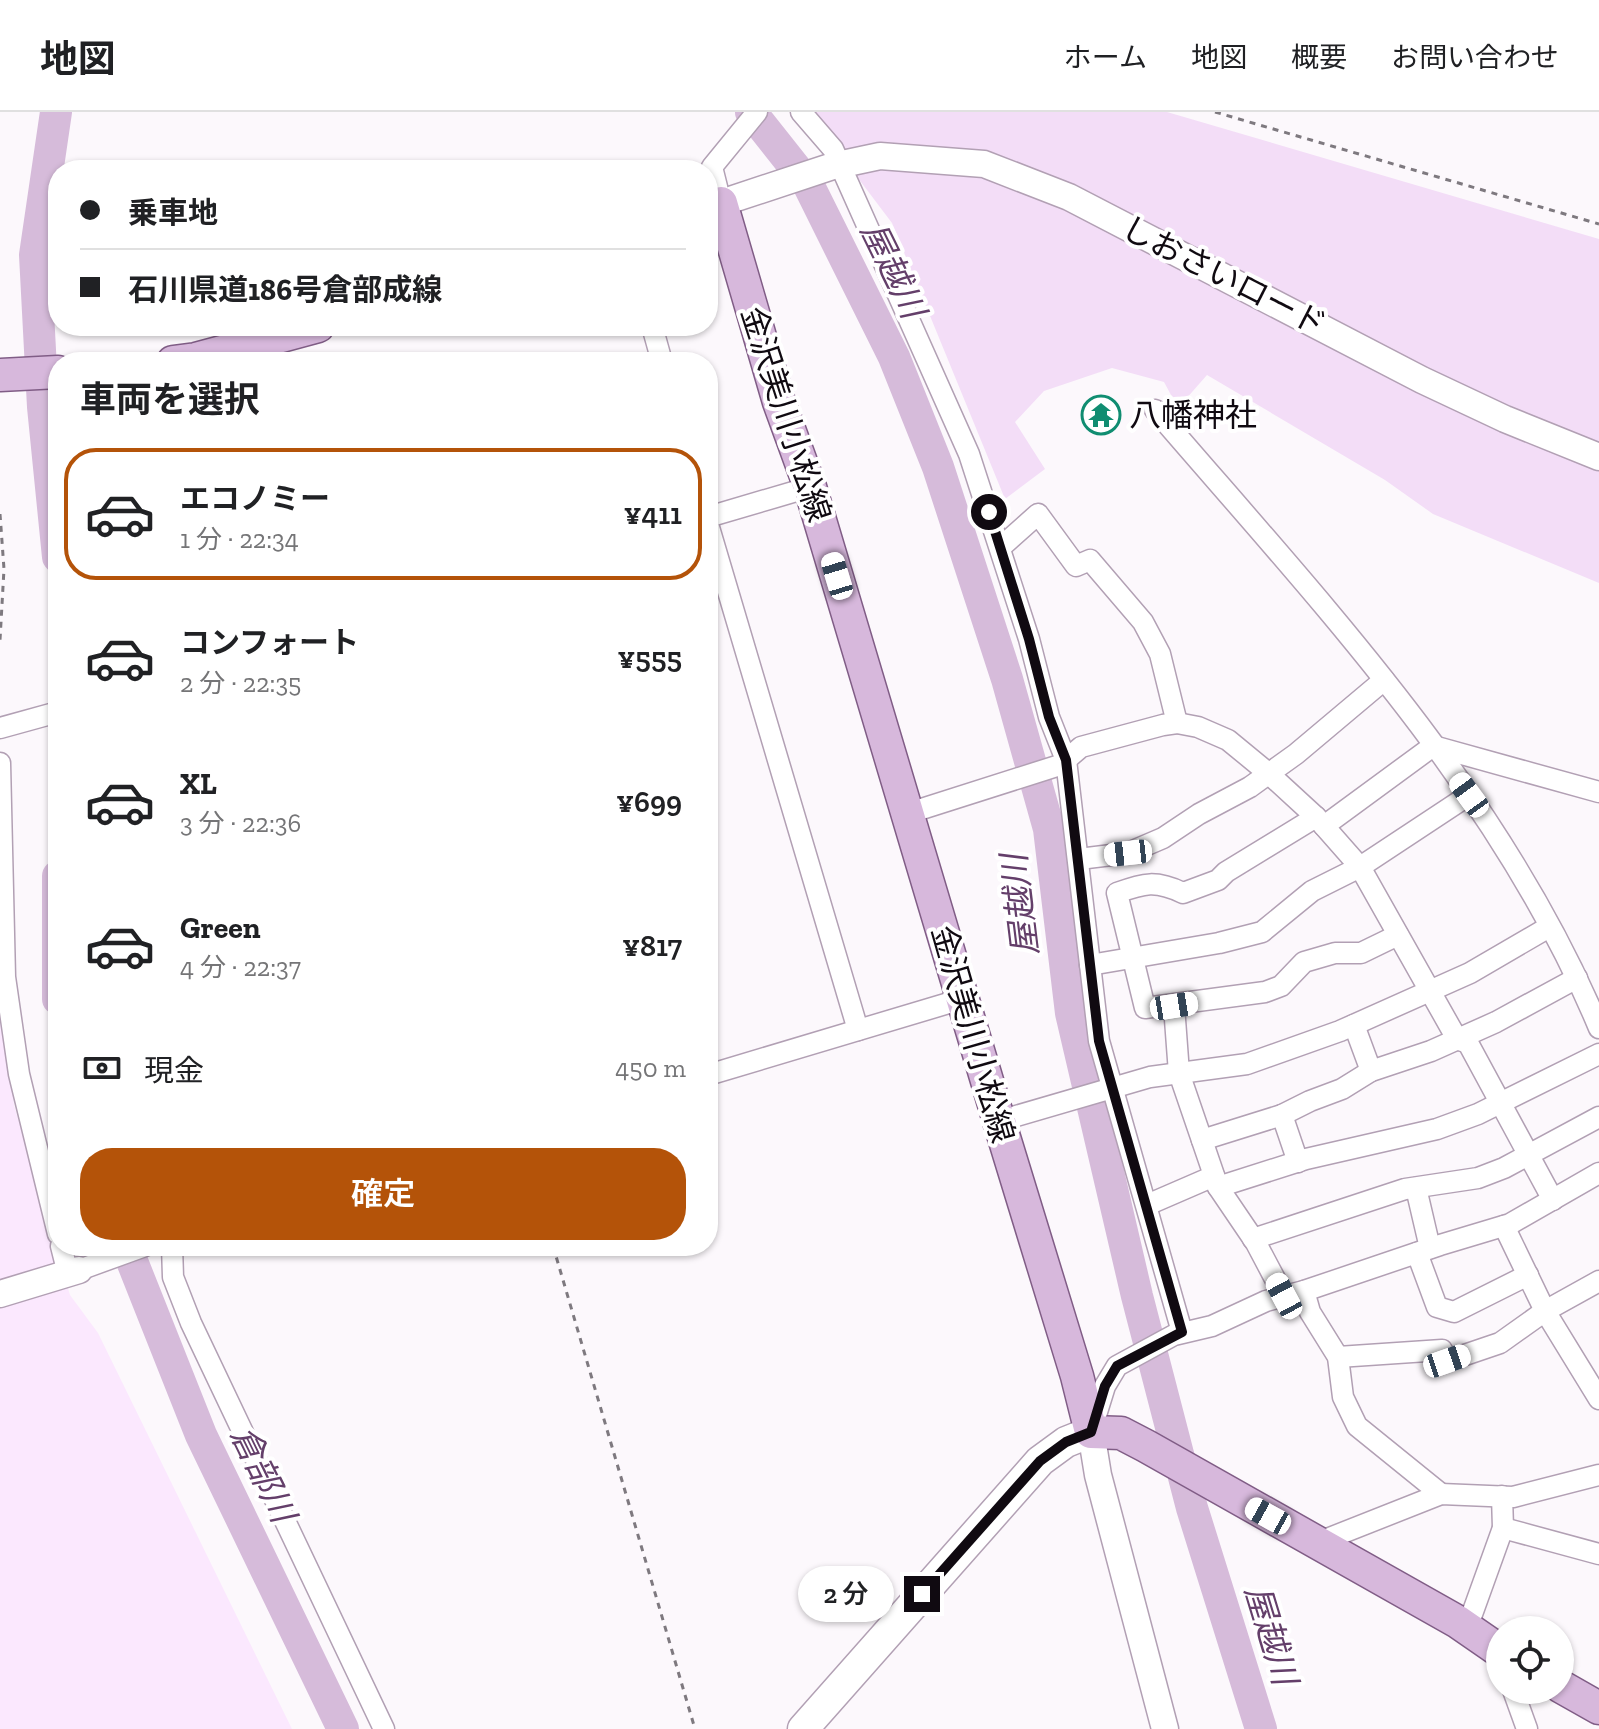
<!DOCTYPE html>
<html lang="ja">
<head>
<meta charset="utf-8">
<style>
  :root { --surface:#fff; --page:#f6f6f6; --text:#202124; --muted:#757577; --line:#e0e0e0; --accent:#b45309 }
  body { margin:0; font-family:"Zilla Slab","Noto Sans JP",serif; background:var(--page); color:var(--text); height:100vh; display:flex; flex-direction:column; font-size:30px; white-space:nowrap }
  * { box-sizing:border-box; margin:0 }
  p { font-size:26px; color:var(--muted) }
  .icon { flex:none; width:44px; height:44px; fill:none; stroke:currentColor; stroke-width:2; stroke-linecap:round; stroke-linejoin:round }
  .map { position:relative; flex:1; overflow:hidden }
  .side { position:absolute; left:48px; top:240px; width:670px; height:904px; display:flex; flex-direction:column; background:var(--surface); border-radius:32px; box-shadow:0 2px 6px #0004 }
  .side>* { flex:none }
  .banner { position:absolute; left:48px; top:48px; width:670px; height:176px; border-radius:32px; box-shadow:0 2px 6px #0004; display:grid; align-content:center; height:176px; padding:0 32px; background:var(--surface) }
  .controls { position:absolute; left:1486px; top:1504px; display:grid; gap:16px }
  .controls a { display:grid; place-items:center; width:88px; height:88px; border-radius:50%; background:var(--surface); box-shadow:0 2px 6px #0004; font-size:40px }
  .end { position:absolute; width:36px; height:36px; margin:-18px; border:10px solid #100a11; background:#fff; box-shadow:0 0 0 4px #fff }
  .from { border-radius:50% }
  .bubble { position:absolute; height:56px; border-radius:28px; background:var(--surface); box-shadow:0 2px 6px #0004; font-size:26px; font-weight:600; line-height:56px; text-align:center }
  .car { position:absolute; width:24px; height:48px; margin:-24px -12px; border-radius:10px; box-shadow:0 0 6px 2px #0007; background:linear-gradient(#fff 24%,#345 0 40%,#fff 0 76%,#345 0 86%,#fff 0) }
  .banner b { display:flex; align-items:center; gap:28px; height:76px; font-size:30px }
  .banner b+b { border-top:2px solid var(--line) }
  .banner i { width:20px; height:20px; background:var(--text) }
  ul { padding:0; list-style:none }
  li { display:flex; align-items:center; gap:24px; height:132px; margin:0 16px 12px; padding:0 16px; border:4px solid transparent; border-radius:32px }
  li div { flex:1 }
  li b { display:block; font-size:30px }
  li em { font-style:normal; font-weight:600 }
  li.active { border-color:var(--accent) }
  li>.icon { width:72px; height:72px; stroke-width:1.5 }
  h2 { padding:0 32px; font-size:36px; line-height:96px }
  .pay { display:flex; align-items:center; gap:20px; height:88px; padding:0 32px; font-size:30px }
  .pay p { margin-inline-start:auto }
  .cta { display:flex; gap:16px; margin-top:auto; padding:16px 32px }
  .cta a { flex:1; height:92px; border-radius:32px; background:var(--accent); color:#fff; font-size:32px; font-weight:600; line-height:92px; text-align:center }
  header { display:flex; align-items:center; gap:48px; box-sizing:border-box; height:112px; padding:0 40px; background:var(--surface); border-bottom:2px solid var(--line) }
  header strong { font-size:38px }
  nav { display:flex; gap:44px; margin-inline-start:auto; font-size:28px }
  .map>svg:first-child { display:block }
  .built { fill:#fbe8fe }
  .green { fill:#f3ddf7 }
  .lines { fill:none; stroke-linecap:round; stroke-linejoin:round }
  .river { stroke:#d6bbda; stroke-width:32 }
  .minor-casing { stroke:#b2a0b4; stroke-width:23 }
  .tertiary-casing { stroke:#b2a0b4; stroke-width:29 }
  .secondary-casing { stroke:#b2a0b4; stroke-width:33 }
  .primary-casing { stroke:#805d86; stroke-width:35 }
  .path { stroke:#7e797f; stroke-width:3; stroke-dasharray:6 6; stroke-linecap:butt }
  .minor { stroke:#fff; stroke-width:20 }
  .tertiary { stroke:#fff; stroke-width:26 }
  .secondary { stroke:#fff; stroke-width:30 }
  .primary { stroke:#d7b8dc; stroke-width:32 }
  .route { stroke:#100a11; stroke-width:10 }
  .labels { text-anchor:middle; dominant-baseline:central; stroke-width:8; stroke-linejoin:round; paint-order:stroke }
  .street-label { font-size:32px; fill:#100a11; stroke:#fff }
  .poi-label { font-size:32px; fill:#100a11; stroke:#fff; text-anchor:start }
  .water-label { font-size:34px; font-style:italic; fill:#643f6a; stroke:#fff }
</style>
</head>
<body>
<header>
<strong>地図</strong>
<nav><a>ホーム</a><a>地図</a><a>概要</a><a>お問い合わせ</a></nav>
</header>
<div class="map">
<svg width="1599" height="1617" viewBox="0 0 1599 1617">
  <rect width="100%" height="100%" fill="#fcf8fc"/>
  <polygon class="built" points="0,867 14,993 70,1183 98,1221 292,1617 0,1617"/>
  <polygon class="green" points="808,0 1167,0 1599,127 1599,471 1433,402 1385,368 1207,263 1178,296 1164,270 1112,256 1044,279 1015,310 1045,357 1005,387 892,111"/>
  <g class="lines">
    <g class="river">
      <polyline points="56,0 35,143 43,295 58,445"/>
      <polyline points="751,0 808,72 894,245 938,355 1007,567 1049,717 1071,901 1137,1184 1192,1396 1261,1617"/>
      <polyline points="58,764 58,887"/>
      <polyline points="126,1134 201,1323 343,1617"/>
    </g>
    <g class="minor-casing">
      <g id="minor">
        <polyline points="801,0 833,37 969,342 1029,527 1049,605 1066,648 1099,929 1182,1220"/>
        <polyline points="721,91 712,55 757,0"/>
        <polyline points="652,214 662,250"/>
        <path d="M1155 298C1319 489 1501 680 1599 916"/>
        <polyline points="708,405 810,375"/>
        <polyline points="708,412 858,918"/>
        <polyline points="1001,435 1038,402 1076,454 1090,448 1143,510 1160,542 1177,611"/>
        <polyline points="0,616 58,600"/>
        <polyline points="1433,634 1599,680"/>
        <polyline points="0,651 5,865 19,962 58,1122"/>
        <polyline points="909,701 1060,653 1081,635 1163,613 1177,611 1198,615 1228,628 1267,660 1316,705 1360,755 1457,927 1468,931 1553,1088"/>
        <path d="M1316 705 1226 760 1218 768 1183 781C1156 768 1144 771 1117 781L1145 896 1265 880 1281 874 1304 850 1335 841H1361L1398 823"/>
        <polyline points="1324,714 1433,634"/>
        <polyline points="1079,747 1128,741 1163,726 1199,702 1250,675 1296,642 1384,568"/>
        <polyline points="1090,853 1219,831 1262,820 1312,779 1360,755 1469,683"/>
        <polyline points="1174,894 1179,961 1218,1075 1256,1131 1284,1184"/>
        <polyline points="1354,913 1371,959"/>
        <polyline points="708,963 962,887"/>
        <polyline points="1282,1003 1298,1050"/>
        <polyline points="999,1009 1150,965 1247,952 1340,919 1470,861 1549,815"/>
        <polyline points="1202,1028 1282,1003 1310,989 1342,977 1371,959 1431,939 1496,910 1577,866"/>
        <polyline points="1218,1075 1306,1047 1437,1017 1478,1002 1599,942"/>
        <polyline points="1416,1076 1430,1136"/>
        <polyline points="1147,1093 1214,1064"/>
        <polyline points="1504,1114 1545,1199 1599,1287"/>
        <polyline points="1253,1127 1405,1077 1478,1066 1504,1056 1599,1005"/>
        <polyline points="61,1134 68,1162"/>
        <polyline points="172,1134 173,1165 191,1211 384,1617"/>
        <polyline points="1417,1141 1437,1195 1454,1200 1528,1163"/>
        <polyline points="79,1158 145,1134"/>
        <polyline points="1304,1179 1310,1200 1338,1245 1343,1285 1357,1314 1441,1382"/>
        <polyline points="1338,1245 1442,1238 1447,1249 1500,1231 1545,1199 1599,1169"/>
        <polyline points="1092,1316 1105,1274 1117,1254 1174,1223 1212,1214 1266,1189 1304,1179 1440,1133 1510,1112 1599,1061"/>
        <polyline points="1503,1416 1599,1442"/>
        <polyline points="1317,1431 1441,1382 1513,1385 1599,1363"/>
        <polyline points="1467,1516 1503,1416 1502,1384"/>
        <polyline points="1513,1578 1527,1617"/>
      </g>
    </g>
    <g class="tertiary-casing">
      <g id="tertiary">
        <polyline points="721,91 833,54 880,44 984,52 1069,85 1422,268 1505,307 1599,345"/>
        <polyline points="0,1182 79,1158"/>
        <polyline points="1091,1320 1098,1363 1165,1617"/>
      </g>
    </g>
    <g class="secondary-casing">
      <polyline id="secondary" points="803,1617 1040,1349 1066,1330 1091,1320"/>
    </g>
    <g class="primary-casing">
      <g id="primary">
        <polyline points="708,94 721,91 779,290 810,375 999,1009 1077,1264 1091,1320 1121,1321 1146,1334 1458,1510 1500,1539"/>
        <polyline points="173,250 196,247 318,214"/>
        <polyline points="0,263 58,260"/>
        <polyline points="1560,1574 1599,1596"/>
      </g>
    </g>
    <g class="path">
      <polyline points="1215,0 1599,112"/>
      <polyline points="0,402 4,457 0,528"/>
      <polyline points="553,1134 695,1617"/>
    </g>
    <use href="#minor" class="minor"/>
    <use href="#tertiary" class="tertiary"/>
    <use href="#secondary" class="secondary"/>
    <use href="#primary" class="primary"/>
  </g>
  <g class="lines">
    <polyline class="route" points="922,1482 1040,1349 1066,1330 1091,1320 1105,1274 1117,1254 1182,1220 1099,929 1066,648 1049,605 1029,527 989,400"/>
  </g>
  <defs>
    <g id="temple-ring" transform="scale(2)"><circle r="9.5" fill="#fff" stroke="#108d71" stroke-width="1.5"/><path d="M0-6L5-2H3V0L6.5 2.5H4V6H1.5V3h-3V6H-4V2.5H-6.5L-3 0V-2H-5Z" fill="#108d71"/></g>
  </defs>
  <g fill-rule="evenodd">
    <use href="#temple-ring" x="1101" y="303"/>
  </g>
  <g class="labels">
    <g class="street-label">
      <text transform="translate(1224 164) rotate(27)">しおさいロード</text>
      <text transform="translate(786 302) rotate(72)">金沢美川小松線</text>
      <text transform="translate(973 922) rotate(74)">金沢美川小松線</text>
    </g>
    <g class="poi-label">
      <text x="1129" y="303">八幡神社</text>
    </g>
    <g class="water-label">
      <text transform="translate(893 158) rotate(64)">屋越川</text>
      <text transform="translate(1020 793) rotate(-97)">屋越川</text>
      <text transform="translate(263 1362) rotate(64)">倉部川</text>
      <text transform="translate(1271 1523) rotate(73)">屋越川</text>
    </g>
  </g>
</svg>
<div class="controls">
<a><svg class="icon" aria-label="locate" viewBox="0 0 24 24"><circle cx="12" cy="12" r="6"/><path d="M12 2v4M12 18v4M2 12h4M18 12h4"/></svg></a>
</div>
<i class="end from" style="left:989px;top:400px"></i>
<i class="end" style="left:922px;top:1482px"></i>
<div class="bubble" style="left:798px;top:1454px;width:96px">2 分</div>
<i class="car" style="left:837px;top:464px;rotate:343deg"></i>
<i class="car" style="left:1469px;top:683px;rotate:324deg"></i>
<i class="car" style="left:1128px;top:741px;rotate:264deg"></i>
<i class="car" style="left:1174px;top:894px;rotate:81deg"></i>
<i class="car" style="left:1284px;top:1184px;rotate:332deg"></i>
<i class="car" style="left:1447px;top:1249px;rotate:71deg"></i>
<i class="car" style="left:1268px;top:1404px;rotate:299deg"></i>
<div class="banner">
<b><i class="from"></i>乗車地</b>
<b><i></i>石川県道186号倉部成線</b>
</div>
<section class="side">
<h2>車両を選択</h2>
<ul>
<li class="active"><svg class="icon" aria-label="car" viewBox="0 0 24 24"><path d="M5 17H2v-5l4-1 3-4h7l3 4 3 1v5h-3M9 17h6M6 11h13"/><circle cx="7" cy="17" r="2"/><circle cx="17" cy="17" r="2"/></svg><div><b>エコノミー</b><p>1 分 · 22:34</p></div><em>¥411</em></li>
<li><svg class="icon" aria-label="car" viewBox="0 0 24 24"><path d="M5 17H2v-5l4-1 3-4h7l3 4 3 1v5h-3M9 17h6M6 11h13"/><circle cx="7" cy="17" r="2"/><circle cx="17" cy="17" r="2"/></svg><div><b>コンフォート</b><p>2 分 · 22:35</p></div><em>¥555</em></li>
<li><svg class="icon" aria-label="car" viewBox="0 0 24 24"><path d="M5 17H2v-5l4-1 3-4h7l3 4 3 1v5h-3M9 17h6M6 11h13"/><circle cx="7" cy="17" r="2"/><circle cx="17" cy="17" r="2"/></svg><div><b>XL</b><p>3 分 · 22:36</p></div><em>¥699</em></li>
<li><svg class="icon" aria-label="car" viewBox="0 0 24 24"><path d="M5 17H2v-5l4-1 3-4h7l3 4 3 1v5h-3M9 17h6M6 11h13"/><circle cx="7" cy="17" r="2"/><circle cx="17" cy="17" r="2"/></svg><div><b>Green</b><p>4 分 · 22:37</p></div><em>¥817</em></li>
</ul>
<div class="pay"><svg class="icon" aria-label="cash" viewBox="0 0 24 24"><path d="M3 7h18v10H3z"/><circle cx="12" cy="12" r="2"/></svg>現金<p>450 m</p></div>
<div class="cta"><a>確定</a></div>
</section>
</div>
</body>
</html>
